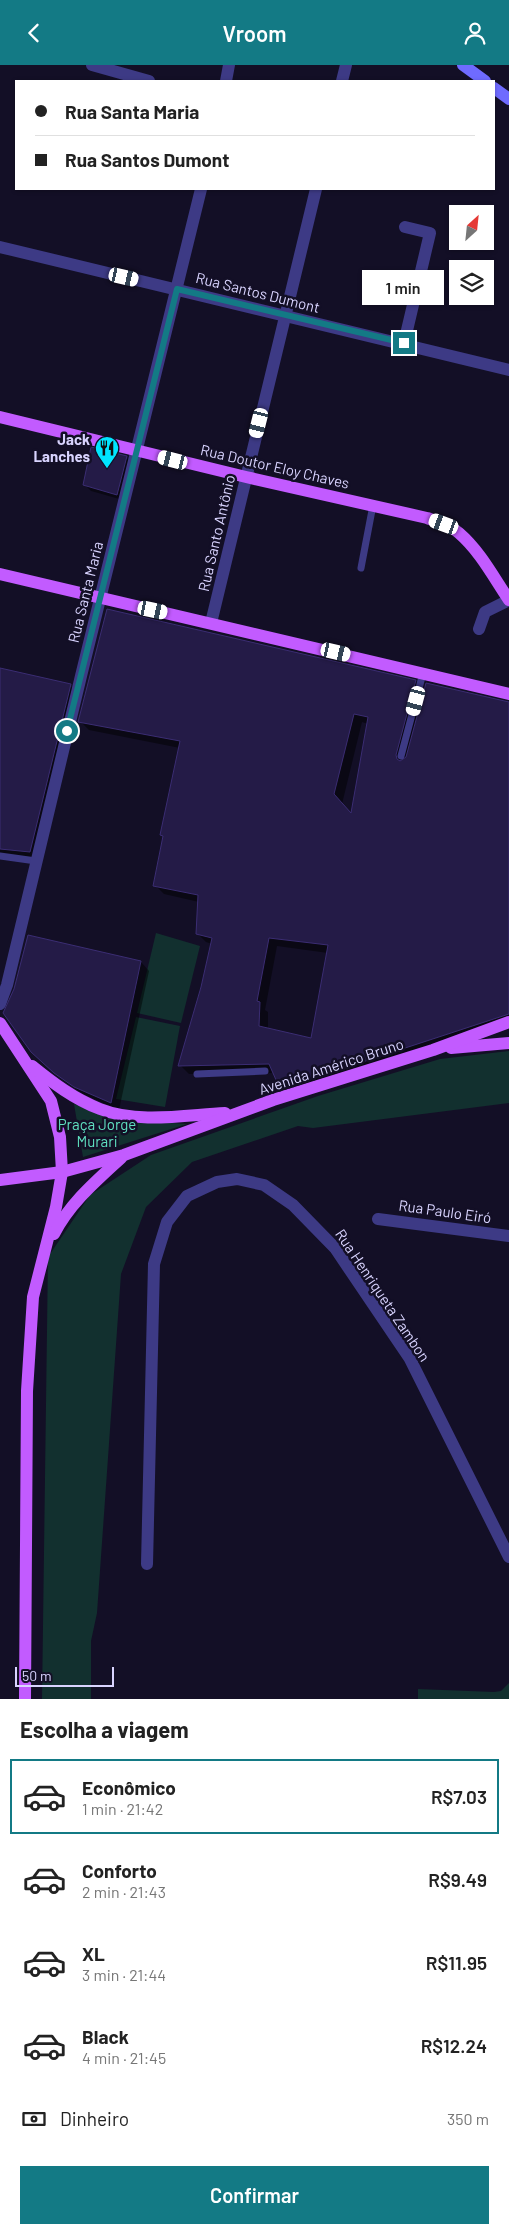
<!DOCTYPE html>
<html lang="pt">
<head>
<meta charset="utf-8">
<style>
  :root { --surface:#fff; --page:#f2f2f2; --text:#222; --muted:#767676; --line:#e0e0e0; --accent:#137a85 }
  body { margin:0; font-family:Barlow,sans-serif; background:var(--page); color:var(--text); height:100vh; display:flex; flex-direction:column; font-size:19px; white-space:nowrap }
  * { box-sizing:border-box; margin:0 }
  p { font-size:16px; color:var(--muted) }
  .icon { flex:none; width:28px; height:28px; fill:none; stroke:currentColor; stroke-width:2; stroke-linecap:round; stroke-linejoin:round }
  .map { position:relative; height:1634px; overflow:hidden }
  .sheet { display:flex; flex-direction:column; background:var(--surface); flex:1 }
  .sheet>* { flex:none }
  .banner { position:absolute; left:15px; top:15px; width:480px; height:110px; border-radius:0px; box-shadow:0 1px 4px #0004; display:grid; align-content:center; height:110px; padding:0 20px; background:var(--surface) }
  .needle { width:32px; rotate:27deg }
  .fabs { position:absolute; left:449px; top:140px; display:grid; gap:10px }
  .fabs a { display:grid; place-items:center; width:45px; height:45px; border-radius:0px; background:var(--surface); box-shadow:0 1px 4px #0004; font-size:25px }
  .scale { position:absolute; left:15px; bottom:12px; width:99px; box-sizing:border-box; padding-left:5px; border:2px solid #d9d4ff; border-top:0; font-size:14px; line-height:18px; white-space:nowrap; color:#d9d4ff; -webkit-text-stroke:4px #130f26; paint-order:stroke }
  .end { position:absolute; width:22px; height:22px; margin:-11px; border:6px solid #137a85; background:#fff; box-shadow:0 0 0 2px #fff }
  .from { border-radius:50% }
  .bubble { position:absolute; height:35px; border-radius:0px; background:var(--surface); box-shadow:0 1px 4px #0004; font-size:16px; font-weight:600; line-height:35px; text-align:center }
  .car { position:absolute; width:15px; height:30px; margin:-15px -8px; border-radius:6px; box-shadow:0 0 4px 1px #0007; background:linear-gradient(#fff 24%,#345 0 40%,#fff 0 76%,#345 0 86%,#fff 0) }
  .banner b { display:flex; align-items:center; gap:18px; height:48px; font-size:19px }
  .banner b+b { border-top:1px solid var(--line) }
  .banner i { width:12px; height:12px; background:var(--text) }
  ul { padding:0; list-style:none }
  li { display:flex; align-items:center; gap:15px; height:75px; margin:0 10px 8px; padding:0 10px; border:2px solid transparent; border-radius:0px }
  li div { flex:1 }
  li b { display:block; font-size:19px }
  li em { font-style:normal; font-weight:600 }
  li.on { border-color:var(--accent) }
  li>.icon { width:45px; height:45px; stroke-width:1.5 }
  h2 { padding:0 20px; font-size:22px; line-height:60px }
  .pay { display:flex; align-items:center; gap:12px; height:55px; padding:0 20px; font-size:19px }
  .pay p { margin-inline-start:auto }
  .primary-button { display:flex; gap:10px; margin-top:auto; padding:10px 20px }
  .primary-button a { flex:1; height:58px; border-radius:0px; background:var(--accent); color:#fff; font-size:20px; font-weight:600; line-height:58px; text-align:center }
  header { display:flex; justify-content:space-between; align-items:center; height:65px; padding:0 20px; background:var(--accent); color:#fff; font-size:22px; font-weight:600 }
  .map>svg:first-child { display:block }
  .green { fill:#12302f }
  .shadow { fill:#0007; fill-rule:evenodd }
  .building { fill:#241b47; stroke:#3b2d73; fill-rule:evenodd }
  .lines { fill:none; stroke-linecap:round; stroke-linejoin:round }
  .lane { stroke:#3d3a85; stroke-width:7 }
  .street { stroke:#3d3a85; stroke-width:12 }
  .secondary { stroke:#6f6bff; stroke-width:12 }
  .primary { stroke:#c25bff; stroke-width:12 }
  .route { stroke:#137a85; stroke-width:6 }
  .labels { text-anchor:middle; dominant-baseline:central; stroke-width:5; stroke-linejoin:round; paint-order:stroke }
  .street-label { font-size:15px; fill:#d9d4ff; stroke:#130f26 }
  .poi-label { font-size:15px; font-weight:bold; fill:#d9d4ff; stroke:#130f26; text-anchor:end }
  .park-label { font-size:15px; fill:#5fe0c0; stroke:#130f26 }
</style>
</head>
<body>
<header><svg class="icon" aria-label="back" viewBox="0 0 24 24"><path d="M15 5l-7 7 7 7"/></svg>Vroom<svg class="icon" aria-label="person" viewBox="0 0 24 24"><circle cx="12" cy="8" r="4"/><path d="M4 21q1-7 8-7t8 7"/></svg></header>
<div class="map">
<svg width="509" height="1634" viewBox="0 0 509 1634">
  <rect width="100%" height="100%" fill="#130f26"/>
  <g class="green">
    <polygon points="156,868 200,881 181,958 137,948"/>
    <polygon points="136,952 180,961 165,1042 116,1034"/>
    <polygon points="509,986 509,1038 313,1063 298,1061 192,1097 146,1142 121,1209 97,1548 91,1576 91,1634 42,1634 48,1192 90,1130 151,1090 318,1031 440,994"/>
    <polygon points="74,1039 114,1054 187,1059 83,1092"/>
    <polygon points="509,1618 509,1634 418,1634 418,1624 494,1627 501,1626"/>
  </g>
  <g class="shadow">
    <polygon points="126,392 132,399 123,435 91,426 84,419"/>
    <polygon points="0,604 70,621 78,629 38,795 0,792"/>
    <path d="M415 616 425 626 509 637V960L290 1032 281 1023 274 1008 189 1009 180 1000 212 879 206 877 197 868 199 837 164 829 155 820 164 772 161 770 180 683 89 665 80 656ZM362 657 368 659 352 750 342 739ZM277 881 328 888 312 974 268 964V947L265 945Z"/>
    <polygon points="29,871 141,897 149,906 119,1045 83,1029 64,1016 41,995 16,924"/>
  </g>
  <g class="building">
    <polygon points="91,382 127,391 117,430 83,420"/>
    <path d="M107 544 416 615 396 690 397 694 400 696 406 692 426 618 509 637V949L280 1024 269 999 178 1001 201 922 212 873 196 869 198 830 153 821 163 771 160 770 180 676 78 657ZM354 649 368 652 351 748 334 729ZM269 873 328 880 311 973 259 961 260 937 257 936Z"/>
    <polygon points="0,603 71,619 30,787 0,784"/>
    <polygon points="28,870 141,896 111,1038 74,1022 54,1008 31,987 3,948 14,924"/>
  </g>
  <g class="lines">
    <g class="lane">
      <polyline points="361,503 373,440"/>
      <polyline points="401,691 423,608"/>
      <polyline points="0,791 36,796"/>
      <polyline points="197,1009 265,1006"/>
    </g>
    <g class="street">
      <polyline points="92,0 149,16"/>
      <polyline points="226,16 229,0"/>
      <polyline points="342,16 346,0"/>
      <polyline points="0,182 509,305"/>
      <polyline points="404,278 430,168 405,162"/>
      <polyline points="211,558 316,124"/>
      <polyline points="479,564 485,547 509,535"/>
      <polyline points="0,939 7,920 81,611 201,124"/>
      <polyline points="378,1154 509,1171"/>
      <polyline points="147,1499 154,1199 167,1157 187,1131 217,1117 237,1114 264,1120 293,1140 335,1183 410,1294 509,1492"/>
    </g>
    <g class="secondary">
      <polyline points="463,0 485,16"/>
      <polyline points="494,23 509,34"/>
    </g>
    <g class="primary">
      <path d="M0 352 246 412 427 453C438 457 450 460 459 468 480 486 494 513 509 535"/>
      <polyline points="0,509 509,629"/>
      <polyline points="0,958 51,1036 60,1072 62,1107 56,1142 33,1232 27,1326 25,1634"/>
      <polyline points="451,983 509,978"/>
      <path d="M32 1001C53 1018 74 1034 100 1044 138 1059 185 1050 225 1048"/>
      <polyline points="0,1115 62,1107 124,1090 273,1035 433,985 509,957"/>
      <path d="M54 1169C70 1138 96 1116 121 1093"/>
    </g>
  </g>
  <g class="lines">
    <polyline class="route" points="67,666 177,224 404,278"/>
  </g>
  <defs>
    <g id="restaurant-pin" transform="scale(1.25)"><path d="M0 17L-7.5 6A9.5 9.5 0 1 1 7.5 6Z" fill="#00e5ff" stroke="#130f26"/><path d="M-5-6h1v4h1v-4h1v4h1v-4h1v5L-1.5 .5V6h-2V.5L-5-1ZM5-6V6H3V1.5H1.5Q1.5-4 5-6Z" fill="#111"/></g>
  </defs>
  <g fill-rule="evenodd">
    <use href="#restaurant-pin" x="107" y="383"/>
  </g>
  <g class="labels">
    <g class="street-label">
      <text transform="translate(258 227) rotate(14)">Rua Santos Dumont</text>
      <text transform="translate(275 401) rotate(13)">Rua Doutor Eloy Chaves</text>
      <text transform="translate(216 468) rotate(-77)">Rua Santo Antônio</text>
      <text transform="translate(85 527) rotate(-76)">Rua Santa Maria</text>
      <text transform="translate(331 1001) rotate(-18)">Avenida Américo Bruno</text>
      <text transform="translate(445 1146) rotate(8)">Rua Paulo Eiró</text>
      <text transform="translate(383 1230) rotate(56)">Rua Henriqueta Zambon</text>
    </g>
    <g class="poi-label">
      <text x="90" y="374">Jack<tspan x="90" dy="17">Lanches</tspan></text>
    </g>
    <g class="park-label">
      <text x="97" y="1059">Praça Jorge<tspan x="97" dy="17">Murari</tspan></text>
    </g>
  </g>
</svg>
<div class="fabs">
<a><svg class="needle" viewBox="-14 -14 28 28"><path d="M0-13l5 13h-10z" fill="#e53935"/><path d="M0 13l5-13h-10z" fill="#767676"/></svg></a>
<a><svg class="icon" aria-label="layers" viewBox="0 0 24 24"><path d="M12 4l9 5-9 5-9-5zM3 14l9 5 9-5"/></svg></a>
</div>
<div class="scale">50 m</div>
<i class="end from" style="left:67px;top:666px"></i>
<i class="end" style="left:404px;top:278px"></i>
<div class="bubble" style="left:362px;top:205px;width:82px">1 min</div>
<i class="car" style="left:124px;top:212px;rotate:103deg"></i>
<i class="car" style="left:259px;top:358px;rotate:194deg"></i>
<i class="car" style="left:173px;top:395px;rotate:284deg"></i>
<i class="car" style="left:444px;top:459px;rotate:290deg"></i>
<i class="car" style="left:153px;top:545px;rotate:102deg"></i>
<i class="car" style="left:336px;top:587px;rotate:103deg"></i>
<i class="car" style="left:416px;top:636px;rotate:195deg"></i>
<div class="banner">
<b><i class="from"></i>Rua Santa Maria</b>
<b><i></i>Rua Santos Dumont</b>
</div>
</div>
<section class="sheet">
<h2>Escolha a viagem</h2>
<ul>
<li class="on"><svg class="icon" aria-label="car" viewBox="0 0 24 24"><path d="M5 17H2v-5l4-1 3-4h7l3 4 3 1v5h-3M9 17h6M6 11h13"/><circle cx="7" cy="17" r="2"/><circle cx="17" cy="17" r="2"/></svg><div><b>Econômico</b><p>1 min · 21:42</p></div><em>R$7.03</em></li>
<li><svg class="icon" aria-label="car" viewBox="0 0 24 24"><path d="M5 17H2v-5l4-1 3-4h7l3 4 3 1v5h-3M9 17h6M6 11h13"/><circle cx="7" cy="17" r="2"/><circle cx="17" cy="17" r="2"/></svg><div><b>Conforto</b><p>2 min · 21:43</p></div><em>R$9.49</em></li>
<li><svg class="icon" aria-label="car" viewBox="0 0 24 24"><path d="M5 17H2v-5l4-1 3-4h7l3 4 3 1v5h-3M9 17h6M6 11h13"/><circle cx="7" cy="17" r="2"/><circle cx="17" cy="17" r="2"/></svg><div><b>XL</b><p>3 min · 21:44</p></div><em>R$11.95</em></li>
<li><svg class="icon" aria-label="car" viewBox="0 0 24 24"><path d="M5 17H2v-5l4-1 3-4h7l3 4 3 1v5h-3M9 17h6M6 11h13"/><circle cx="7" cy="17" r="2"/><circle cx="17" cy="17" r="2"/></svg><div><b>Black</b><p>4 min · 21:45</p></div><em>R$12.24</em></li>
</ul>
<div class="pay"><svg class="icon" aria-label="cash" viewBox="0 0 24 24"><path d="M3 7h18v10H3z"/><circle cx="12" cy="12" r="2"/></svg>Dinheiro<p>350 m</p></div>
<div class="primary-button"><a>Confirmar</a></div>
</section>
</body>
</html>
